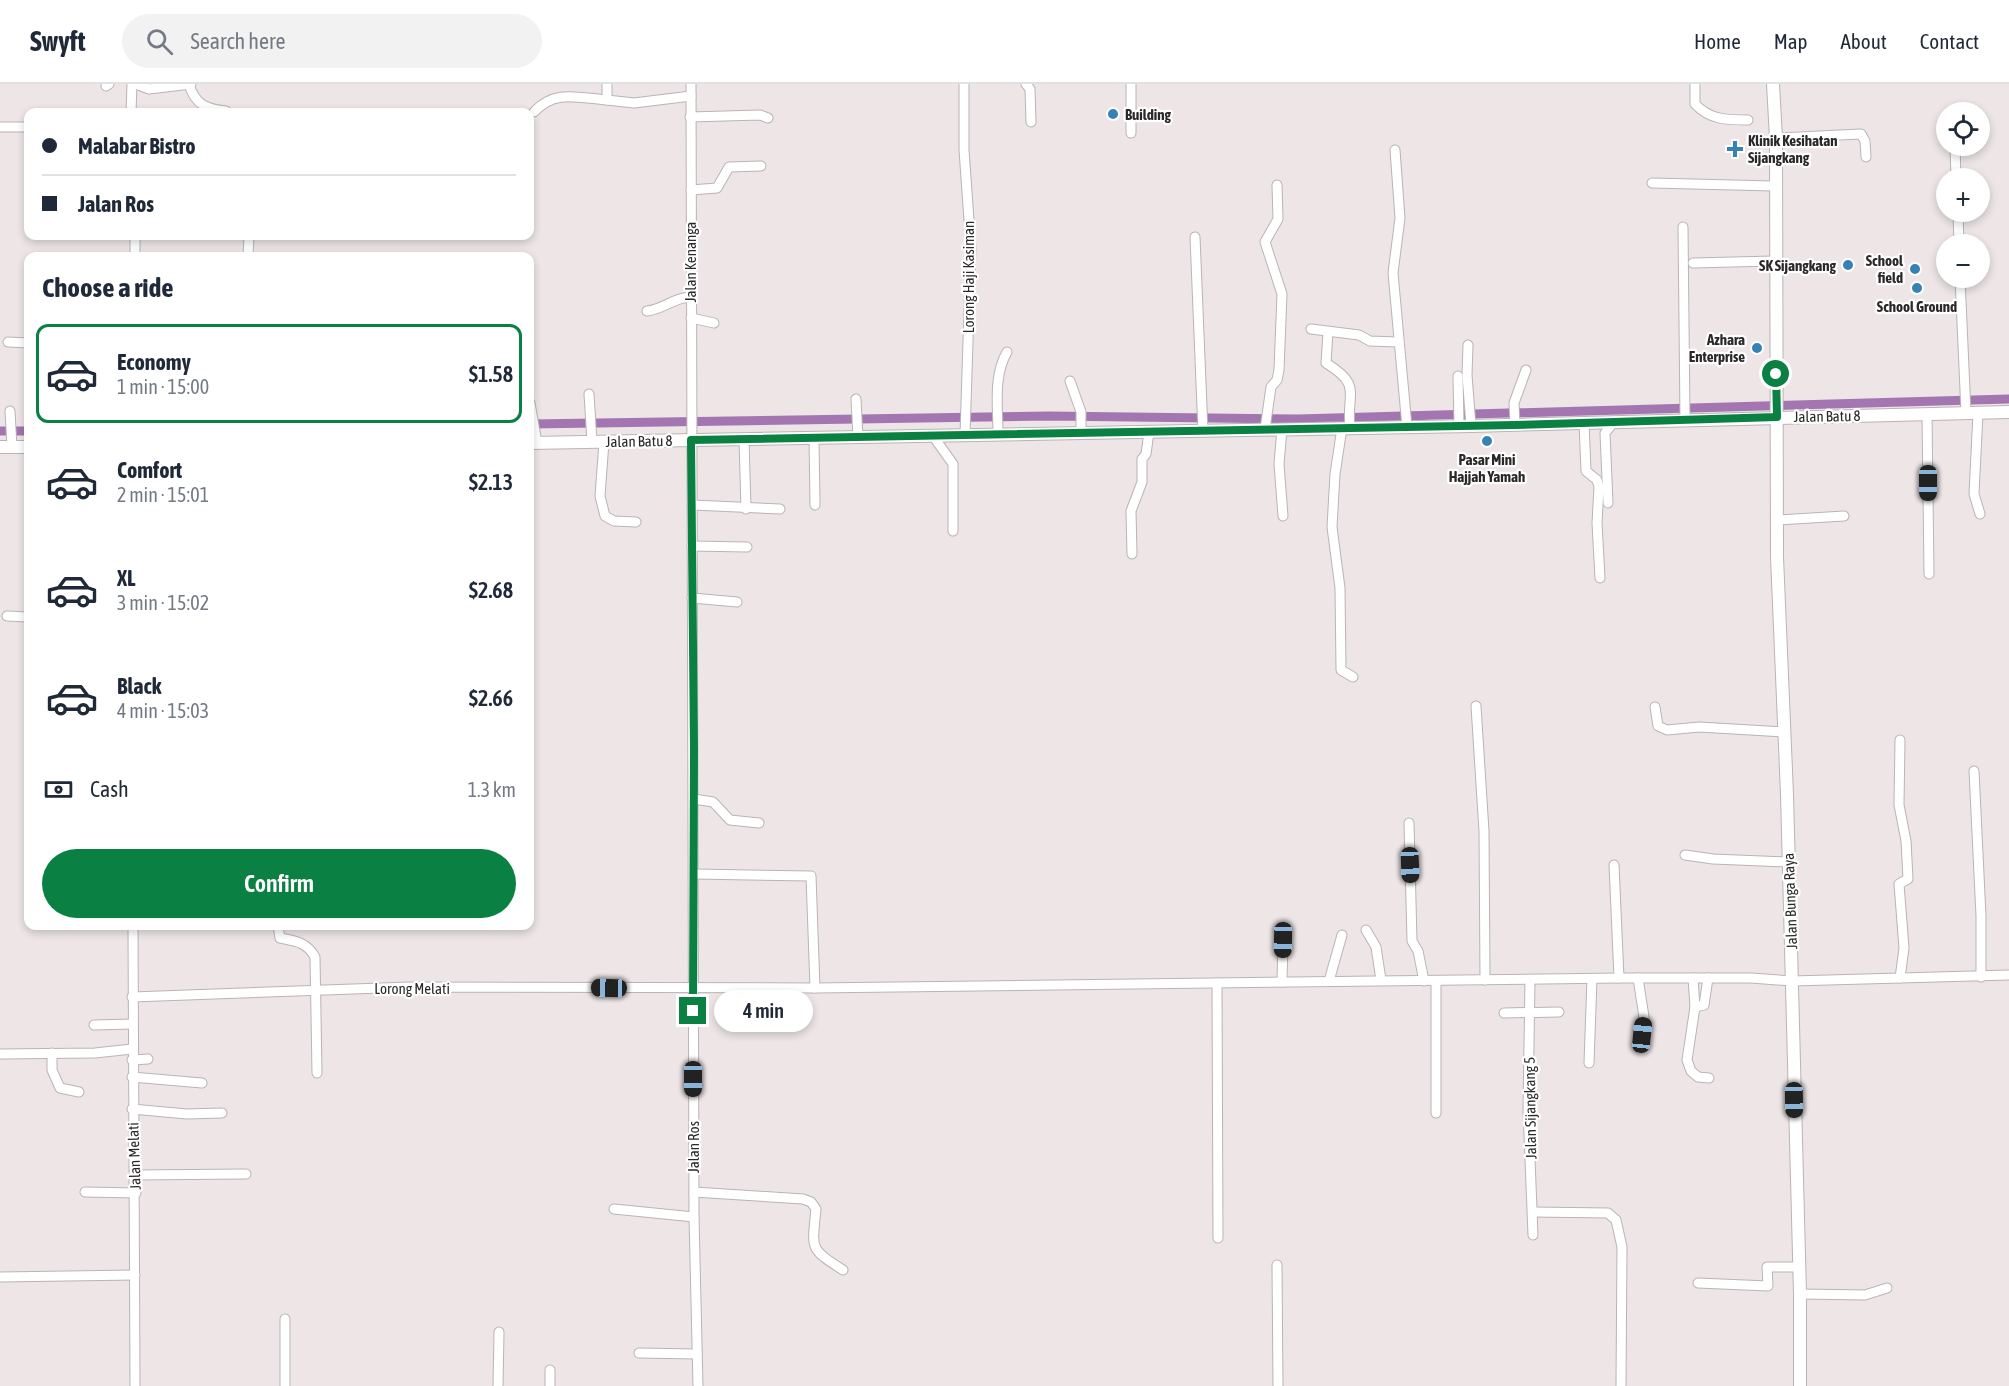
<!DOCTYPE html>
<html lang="en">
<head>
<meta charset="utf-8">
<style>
  :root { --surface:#fff; --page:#f2f2f3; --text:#1f2937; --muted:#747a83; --line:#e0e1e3; --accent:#0b8043 }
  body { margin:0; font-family:"Asap Condensed",sans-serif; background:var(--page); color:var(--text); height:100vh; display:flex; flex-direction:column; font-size:22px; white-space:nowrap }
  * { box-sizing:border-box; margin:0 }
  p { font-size:20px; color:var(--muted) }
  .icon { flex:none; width:33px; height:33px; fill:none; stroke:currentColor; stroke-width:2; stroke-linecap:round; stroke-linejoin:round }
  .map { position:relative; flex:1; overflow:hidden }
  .side { position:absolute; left:24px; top:168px; width:510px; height:678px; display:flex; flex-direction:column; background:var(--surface); border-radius:12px; box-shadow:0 3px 9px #0003 }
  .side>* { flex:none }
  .banner { position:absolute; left:24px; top:24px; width:510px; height:132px; border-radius:12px; box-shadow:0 3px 9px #0003; display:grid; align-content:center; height:132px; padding:0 18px; background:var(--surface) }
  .buttons { position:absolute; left:1936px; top:18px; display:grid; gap:12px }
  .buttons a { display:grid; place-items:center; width:54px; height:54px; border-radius:50%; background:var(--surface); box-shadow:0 3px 9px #0003; font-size:30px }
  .end { position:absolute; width:27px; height:27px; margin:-14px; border:8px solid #0b8043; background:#fff; box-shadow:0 0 0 3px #fff }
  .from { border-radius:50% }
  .bubble { position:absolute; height:42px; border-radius:21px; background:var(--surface); box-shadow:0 3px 9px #0003; font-size:20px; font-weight:600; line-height:42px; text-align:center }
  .car { position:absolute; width:18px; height:36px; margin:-18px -9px; border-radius:8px; box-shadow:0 0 4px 2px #0007; background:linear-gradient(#222 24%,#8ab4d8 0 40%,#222 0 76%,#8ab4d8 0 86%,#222 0) }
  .banner b { display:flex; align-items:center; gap:21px; height:57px; font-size:22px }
  .banner b+b { border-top:2px solid var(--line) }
  .banner i { width:15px; height:15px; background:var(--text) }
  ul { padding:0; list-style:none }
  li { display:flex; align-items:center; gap:18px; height:99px; margin:0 12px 9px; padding:0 6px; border:3px solid transparent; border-radius:12px }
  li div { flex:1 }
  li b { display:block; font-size:22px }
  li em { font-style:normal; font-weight:600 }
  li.selected { border-color:var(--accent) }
  li>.icon { width:54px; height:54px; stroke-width:1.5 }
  h2 { padding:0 18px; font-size:27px; line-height:72px }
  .pay { display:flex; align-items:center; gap:15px; height:66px; padding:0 18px; font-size:22px }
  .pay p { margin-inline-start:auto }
  .action { display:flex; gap:12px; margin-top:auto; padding:12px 18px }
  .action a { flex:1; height:69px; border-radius:36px; background:var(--accent); color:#fff; font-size:24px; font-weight:600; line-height:69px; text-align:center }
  header { display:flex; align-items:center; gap:36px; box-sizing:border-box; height:84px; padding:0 30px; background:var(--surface); border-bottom:2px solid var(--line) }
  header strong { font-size:28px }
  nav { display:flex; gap:33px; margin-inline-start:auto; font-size:21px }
  .search { width:420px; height:54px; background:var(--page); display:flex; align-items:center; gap:15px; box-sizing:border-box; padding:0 21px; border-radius:33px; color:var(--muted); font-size:22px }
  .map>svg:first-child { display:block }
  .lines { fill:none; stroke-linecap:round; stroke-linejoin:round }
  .canal { stroke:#a376b2; stroke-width:9 }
  .street-casing { stroke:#bbb3b5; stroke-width:11 }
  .secondary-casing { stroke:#bbb3b5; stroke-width:14 }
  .street { stroke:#fff; stroke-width:9 }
  .secondary { stroke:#fff; stroke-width:12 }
  .route { stroke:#0b8043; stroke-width:8 }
  .poi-dot { fill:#3782b5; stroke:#fff; stroke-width:2 }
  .labels { text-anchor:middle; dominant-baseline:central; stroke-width:4.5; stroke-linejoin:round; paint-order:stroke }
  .poi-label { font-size:15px; font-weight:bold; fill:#2b2829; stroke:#fff; text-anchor:end }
  .street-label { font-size:15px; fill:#2b2829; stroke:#fff }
</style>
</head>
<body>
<header>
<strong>Swyft</strong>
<div class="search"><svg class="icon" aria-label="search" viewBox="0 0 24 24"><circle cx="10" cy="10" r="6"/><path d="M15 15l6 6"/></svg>Search here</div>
<nav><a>Home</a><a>Map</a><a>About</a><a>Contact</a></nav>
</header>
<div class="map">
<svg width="2009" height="1302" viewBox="0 0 2009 1302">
  <rect width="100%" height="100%" fill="#ede5e6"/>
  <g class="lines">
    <g class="canal">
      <polyline points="530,340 1049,332 1298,335 2009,315"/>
      <polyline points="0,347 28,347"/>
    </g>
    <g class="street-casing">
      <g id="street">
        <polyline points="136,0 149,5 191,0"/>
        <polyline points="607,0 607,16 634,19 691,12"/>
        <polyline points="691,0 694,1133 698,1302"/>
        <polyline points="964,0 964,66 971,164 965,351"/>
        <polyline points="1026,0 1030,5 1031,38"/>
        <path d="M1695 0V20C1710 36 1727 36 1748 36"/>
        <path d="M189 1C196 21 206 25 226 27"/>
        <polyline points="106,2 109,0"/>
        <polyline points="131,28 132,0"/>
        <path d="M534 28C555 5 578 14 607 16"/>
        <polyline points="690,33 760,31 768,34"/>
        <polyline points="0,43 28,43"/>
        <polyline points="1131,49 1131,0"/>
        <polyline points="1776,54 1861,50 1865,57 1866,73"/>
        <polyline points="1955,62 1956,94"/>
        <polyline points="1395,66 1400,134 1393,189 1407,343"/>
        <polyline points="1652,99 1774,102"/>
        <polyline points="691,106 717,104 729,83 761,82"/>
        <polyline points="1958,128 1959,160"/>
        <polyline points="1683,143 1685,336"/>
        <polyline points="135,152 135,172"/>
        <polyline points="1195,153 1203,347"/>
        <polyline points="248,172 249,152"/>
        <polyline points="1693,179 1774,177"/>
        <polyline points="1960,194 1966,329"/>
        <path d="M647 227C664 225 671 215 689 213"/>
        <polyline points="691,234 714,239"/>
        <polyline points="1311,245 1359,251 1370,257 1398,258"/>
        <path d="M1328 248 1326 279C1363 302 1346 308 1350 344"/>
        <polyline points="8,258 28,259"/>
        <polyline points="1468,261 1467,291 1471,342"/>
        <polyline points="1458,292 1459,342"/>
        <polyline points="1070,297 1081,328 1081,349"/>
        <polyline points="589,310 592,358"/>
        <polyline points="856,315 858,353"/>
        <polyline points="530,319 537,359"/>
        <polyline points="10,327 12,363"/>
        <polyline points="1978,329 1974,410 1980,430"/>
        <polyline points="1927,330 1929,490"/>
        <polyline points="1584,338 1586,387 1597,396 1599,403 1597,439 1600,494"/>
        <polyline points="1515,341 1514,319 1526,286"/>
        <polyline points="1342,344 1335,390 1332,443 1340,504 1341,586 1353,593"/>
        <polyline points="1265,345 1271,303 1277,296 1279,286 1282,210 1265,158 1278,135 1277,101"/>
        <polyline points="1282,345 1279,380 1283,432"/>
        <path d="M998 350C998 324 993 292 1007 268"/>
        <polyline points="933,352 953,380 953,447"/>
        <polyline points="814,354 815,421"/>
        <polyline points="744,355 746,425"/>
        <polyline points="604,358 600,412 605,432 614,437 636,438"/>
        <polyline points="1608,419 1605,349 1614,338"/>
        <polyline points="693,421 780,425"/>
        <polyline points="1777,436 1844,432"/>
        <polyline points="692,462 747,463"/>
        <polyline points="1132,470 1131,427 1142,398 1142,375 1146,370 1149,348"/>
        <polyline points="692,514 737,518"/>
        <polyline points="7,532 28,533"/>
        <polyline points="1476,622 1484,747 1485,896"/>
        <polyline points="1655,623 1658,642 1667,646 1699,643 1785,648"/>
        <polyline points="1900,656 1899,721 1906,757 1908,795 1899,800 1904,864 1900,894"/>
        <polyline points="1974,687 1981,832 1981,893"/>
        <polyline points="694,715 713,718 730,736 759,739"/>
        <polyline points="1409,739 1412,857 1418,867 1424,897"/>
        <polyline points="1685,771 1713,775 1789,778"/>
        <polyline points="1614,781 1619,894"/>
        <polyline points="694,790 811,792 815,904"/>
        <polyline points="133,842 135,1302"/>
        <path d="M278 842 280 854C295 857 307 858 315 873L317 989"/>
        <polyline points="1366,846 1376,863 1381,896"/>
        <polyline points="1638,894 1644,933 1642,951"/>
        <polyline points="1693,894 1695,923 1687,976 1691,987 1698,993 1709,994"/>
        <polyline points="1530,896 1528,1025 1533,1151"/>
        <polyline points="1329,897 1342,851"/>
        <polyline points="1436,897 1436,1029"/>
        <polyline points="1282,898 1283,857"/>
        <polyline points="1217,899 1218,1154"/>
        <polyline points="132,913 410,903 815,904 1619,894 1751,894 1792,897 2009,891"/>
        <polyline points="1695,923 1704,921 1708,894"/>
        <polyline points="1504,929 1559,928"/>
        <polyline points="94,941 132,940"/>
        <polyline points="52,969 52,986 60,1004 79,1008"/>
        <polyline points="0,970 95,969 132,965"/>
        <polyline points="132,976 148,975"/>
        <polyline points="1589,979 1592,895"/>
        <polyline points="132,993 202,999"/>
        <polyline points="132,1025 187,1030 222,1029"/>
        <polyline points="136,1091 246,1090"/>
        <polyline points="85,1108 136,1109"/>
        <path d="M694 1108 803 1115 811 1118 816 1125C812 1166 809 1164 843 1186"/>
        <polyline points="614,1125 694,1133"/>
        <polyline points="1533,1128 1608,1129 1616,1136 1622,1163 1621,1302"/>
        <polyline points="1277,1181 1278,1302"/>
        <polyline points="0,1193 135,1191"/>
        <polyline points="1698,1199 1768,1202 1767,1183 1799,1183"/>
        <polyline points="1800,1210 1865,1211 1887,1204"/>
        <polyline points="639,1269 697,1270"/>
        <polyline points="285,1302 285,1235"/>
        <polyline points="498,1302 499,1248"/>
        <polyline points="550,1302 550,1286"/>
      </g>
    </g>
    <g class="secondary-casing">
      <g id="secondary">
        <polyline points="1773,0 1776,54 1777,473 1787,710 1800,1210 1800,1302"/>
        <polyline points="530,359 1471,342 2009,328"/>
        <polyline points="0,363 28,363"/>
      </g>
    </g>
    <use href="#street" class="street"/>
    <use href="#secondary" class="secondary"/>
  </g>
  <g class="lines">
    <polyline class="route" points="693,927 694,665 691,356 1515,341 1777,333 1776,290"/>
  </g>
  <g class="poi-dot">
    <circle cx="1113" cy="30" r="6"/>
    <path d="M1732 56h6v6h6v6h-6v6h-6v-6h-6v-6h6z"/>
    <circle cx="1848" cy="181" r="6"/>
    <circle cx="1915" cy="185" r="6"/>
    <circle cx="1917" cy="204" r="6"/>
    <circle cx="1757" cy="264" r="6"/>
    <circle cx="1487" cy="357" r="6"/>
  </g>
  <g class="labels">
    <g class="poi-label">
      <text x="1125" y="30" text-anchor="start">Building</text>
      <text x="1748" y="56" text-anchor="start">Klinik Kesihatan<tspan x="1748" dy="17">Sijangkang</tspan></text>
      <text x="1903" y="176">School<tspan x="1903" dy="17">field</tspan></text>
      <text x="1836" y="181">SK Sijangkang</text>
      <text x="1917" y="222" text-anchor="middle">School Ground</text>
      <text x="1745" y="255">Azhara<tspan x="1745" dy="17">Enterprise</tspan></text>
      <text x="1487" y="375" text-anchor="middle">Pasar Mini<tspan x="1487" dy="17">Hajjah Yamah</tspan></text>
    </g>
    <g class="street-label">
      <text transform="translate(690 178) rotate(-90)">Jalan Kenanga</text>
      <text transform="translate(968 193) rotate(-90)">Lorong Haji Kasiman</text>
      <text transform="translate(1827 332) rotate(-1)">Jalan Batu 8</text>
      <text transform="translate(639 357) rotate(-1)">Jalan Batu 8</text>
      <text transform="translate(1790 817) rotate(-92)">Jalan Bunga Raya</text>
      <text x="412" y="904">Lorong Melati</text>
      <text transform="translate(1530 1024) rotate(-91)">Jalan Sijangkang 5</text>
      <text transform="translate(693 1063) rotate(-90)">Jalan Ros</text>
      <text transform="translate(134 1072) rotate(-92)">Jalan Melati</text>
    </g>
  </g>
</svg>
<div class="buttons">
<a><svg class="icon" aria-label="locate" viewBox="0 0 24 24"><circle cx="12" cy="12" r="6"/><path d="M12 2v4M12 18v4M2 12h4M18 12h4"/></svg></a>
<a>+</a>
<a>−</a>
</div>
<i class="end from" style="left:1776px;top:290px"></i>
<i class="end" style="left:693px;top:927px"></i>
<div class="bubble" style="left:714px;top:906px;width:99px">4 min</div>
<i class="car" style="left:1928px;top:399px;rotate:180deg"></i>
<i class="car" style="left:1410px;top:781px;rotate:178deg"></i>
<i class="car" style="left:1283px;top:856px;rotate:181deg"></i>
<i class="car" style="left:609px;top:904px;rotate:271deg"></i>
<i class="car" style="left:1642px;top:951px;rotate:6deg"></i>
<i class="car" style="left:693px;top:995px;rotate:180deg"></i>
<i class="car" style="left:1794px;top:1016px;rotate:179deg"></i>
<div class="banner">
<b><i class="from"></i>Malabar Bistro</b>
<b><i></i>Jalan Ros</b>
</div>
<section class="side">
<h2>Choose a ride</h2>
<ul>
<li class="selected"><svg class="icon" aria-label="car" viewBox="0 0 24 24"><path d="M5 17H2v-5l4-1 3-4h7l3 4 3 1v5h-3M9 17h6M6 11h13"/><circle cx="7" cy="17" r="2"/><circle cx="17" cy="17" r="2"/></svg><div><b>Economy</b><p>1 min · 15:00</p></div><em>$1.58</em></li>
<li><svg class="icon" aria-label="car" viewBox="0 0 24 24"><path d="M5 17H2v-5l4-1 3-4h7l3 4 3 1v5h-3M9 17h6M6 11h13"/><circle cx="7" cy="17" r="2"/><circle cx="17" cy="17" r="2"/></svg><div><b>Comfort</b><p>2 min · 15:01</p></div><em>$2.13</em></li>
<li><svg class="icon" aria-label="car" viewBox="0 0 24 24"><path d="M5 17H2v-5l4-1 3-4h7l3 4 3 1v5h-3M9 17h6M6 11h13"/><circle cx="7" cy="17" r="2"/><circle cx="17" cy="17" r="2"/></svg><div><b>XL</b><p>3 min · 15:02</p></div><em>$2.68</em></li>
<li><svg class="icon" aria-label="car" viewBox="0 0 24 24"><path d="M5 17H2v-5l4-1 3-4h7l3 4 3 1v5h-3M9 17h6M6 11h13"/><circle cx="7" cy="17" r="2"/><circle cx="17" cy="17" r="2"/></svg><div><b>Black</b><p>4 min · 15:03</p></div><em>$2.66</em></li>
</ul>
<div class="pay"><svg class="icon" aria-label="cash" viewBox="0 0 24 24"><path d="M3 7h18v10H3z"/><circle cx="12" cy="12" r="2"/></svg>Cash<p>1.3 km</p></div>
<div class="action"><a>Confirm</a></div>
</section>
</div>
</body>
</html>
